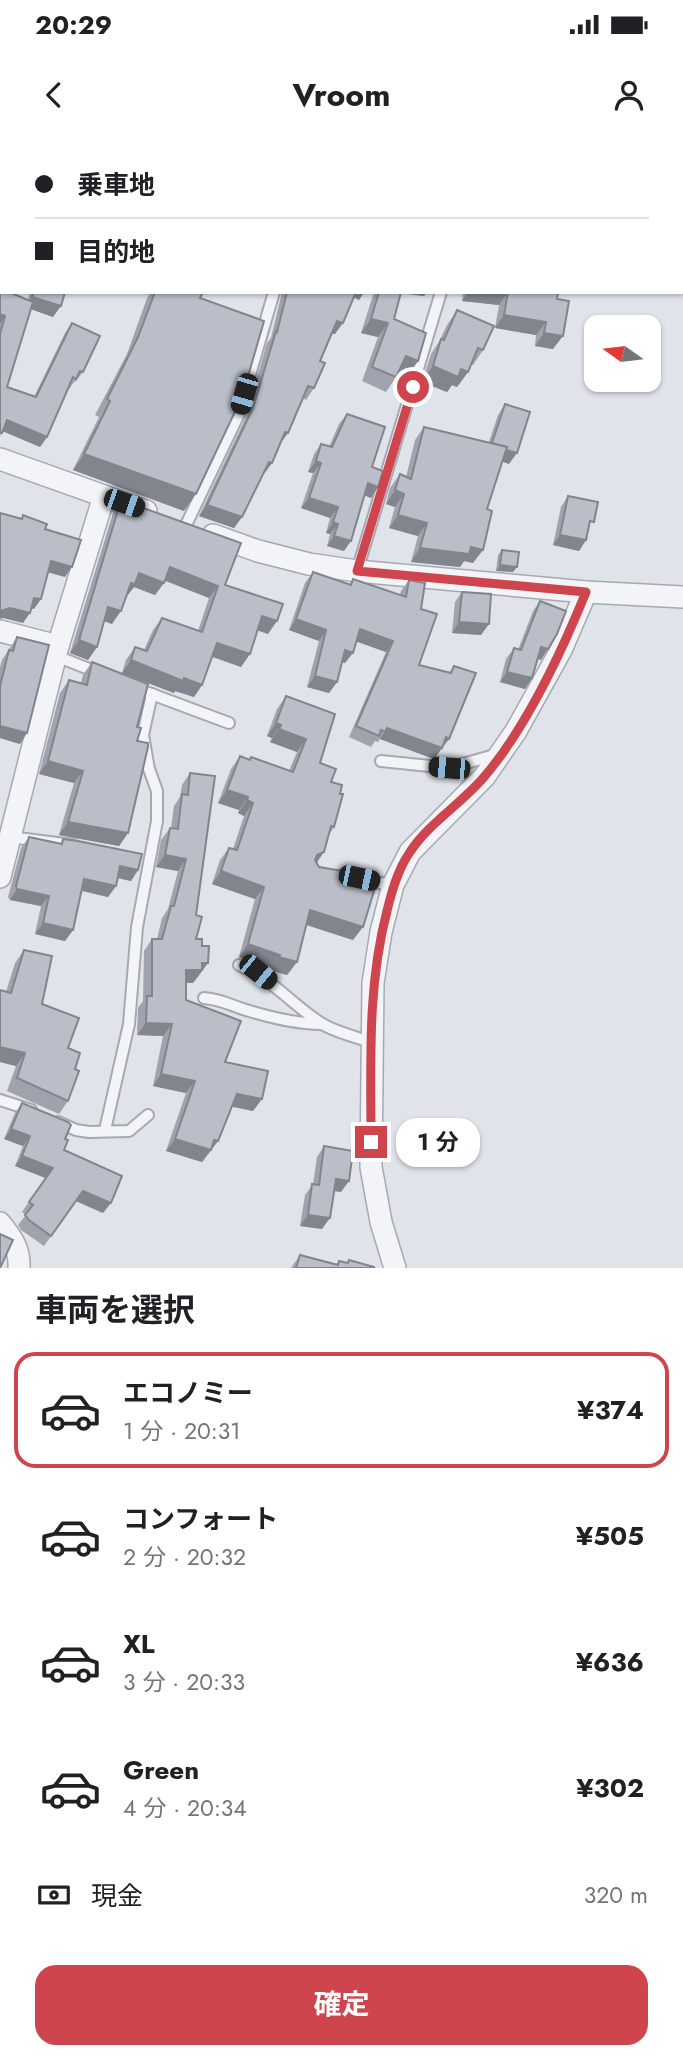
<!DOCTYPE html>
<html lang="ja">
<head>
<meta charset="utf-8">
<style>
  :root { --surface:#fff; --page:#f2f2f2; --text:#202124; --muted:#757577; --line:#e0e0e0; --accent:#ce454e }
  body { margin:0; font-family:Jost,"Noto Sans JP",sans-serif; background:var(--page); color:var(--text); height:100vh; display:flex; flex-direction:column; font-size:26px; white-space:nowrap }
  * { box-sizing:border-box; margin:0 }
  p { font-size:23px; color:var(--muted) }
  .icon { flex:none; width:38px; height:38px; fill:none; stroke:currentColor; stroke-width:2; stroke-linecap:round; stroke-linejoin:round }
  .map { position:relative; height:1128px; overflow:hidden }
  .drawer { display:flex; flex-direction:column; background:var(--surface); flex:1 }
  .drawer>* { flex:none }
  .top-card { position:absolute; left:0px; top:0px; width:684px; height:154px; box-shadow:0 2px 5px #0004; display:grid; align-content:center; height:154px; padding:0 35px; background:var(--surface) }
  .needle { width:46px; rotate:284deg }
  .fabs { position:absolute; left:584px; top:175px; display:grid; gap:14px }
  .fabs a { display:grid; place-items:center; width:77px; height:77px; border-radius:14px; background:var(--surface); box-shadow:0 2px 5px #0004; font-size:35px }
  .end { position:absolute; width:32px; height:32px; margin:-16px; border:9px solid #ce454e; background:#fff; box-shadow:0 0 0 4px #fff }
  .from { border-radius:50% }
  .bubble { position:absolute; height:49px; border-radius:21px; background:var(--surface); box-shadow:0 2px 5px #0004; font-size:23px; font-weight:700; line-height:49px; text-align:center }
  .car { position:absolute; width:21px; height:42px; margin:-21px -10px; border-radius:9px; box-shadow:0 0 5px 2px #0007; background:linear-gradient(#222 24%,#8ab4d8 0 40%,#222 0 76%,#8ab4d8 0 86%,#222 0) }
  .top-card b { display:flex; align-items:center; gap:24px; height:66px; font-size:26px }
  .top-card b+b { border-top:2px solid var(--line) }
  .top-card i { width:18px; height:18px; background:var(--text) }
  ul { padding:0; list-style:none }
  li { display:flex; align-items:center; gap:21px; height:116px; margin:0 14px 10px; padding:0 21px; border:4px solid transparent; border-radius:21px }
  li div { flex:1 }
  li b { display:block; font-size:26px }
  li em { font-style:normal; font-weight:700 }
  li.current { border-color:var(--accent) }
  li>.icon { width:63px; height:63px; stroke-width:1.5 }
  h2 { padding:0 35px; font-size:32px; line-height:84px }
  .pay { display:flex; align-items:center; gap:18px; height:77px; padding:0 35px; font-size:26px }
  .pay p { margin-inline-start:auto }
  .primary-button { display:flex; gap:14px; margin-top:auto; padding:14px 35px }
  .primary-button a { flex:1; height:80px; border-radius:21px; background:var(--accent); color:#fff; font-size:28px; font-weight:700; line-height:80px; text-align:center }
  .status { display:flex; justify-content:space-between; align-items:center; height:49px; padding:0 35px; background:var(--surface); direction:ltr }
  .status svg { height:19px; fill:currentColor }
  header { display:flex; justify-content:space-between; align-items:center; height:91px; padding:0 35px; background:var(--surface); font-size:32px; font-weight:700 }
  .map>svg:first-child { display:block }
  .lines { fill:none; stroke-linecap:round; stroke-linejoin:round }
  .lane-casing { stroke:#a5a9b3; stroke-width:14 }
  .street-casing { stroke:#a5a9b3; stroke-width:24 }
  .lane { stroke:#f3f4f7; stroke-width:10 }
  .street { stroke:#f3f4f7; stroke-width:21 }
  .wall { fill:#a0a3ad }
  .shaded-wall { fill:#82858d }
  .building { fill:#babec9; stroke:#82858d; stroke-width:2 }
  .route { stroke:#ce454e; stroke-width:9 }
</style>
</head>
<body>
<div class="status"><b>20:29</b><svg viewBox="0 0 49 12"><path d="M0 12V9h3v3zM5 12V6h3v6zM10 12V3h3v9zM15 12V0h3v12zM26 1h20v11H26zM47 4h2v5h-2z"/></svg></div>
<header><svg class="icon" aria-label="back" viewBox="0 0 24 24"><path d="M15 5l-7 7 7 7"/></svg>Vroom<svg class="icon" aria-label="person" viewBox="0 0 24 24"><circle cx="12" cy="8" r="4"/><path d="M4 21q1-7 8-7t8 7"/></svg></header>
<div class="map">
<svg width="683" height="1128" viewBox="0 0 683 1128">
  <rect width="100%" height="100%" fill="#e0e3e9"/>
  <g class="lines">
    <g class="lane-casing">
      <g id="lane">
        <polyline points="186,385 238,276 274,152"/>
        <polyline points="357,431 441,152"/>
        <polyline points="56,516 99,533"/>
        <polyline points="146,552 229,583"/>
        <polyline points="381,621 449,628 498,614"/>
        <polyline points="10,697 73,705"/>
        <polyline points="334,736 393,745"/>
        <path d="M239 825C272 838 294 867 324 885 339 893 355 897 371 902"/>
        <path d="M204 858C224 860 229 865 246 870 272 878 296 884 322 884"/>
        <polyline points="0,960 31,970"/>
        <polyline points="58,982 76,990 89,992 129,991 148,975"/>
        <polyline points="105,990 129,884 137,787 157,681 157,651 149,629 143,595 152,554"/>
      </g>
    </g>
    <g class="street-casing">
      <g id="street">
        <polyline points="0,319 146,371"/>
        <polyline points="213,395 258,411 309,424 357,431 586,452 683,457"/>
        <polyline points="0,491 58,506"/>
        <polyline points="0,737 58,506 104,356"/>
        <path d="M0 1083C12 1098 20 1109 19 1128"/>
        <polyline points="395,1128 381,1082 371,1027 373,843 381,792 393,745 410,712 485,636 516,591 561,510 586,452"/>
      </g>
    </g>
    <use href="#lane" class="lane"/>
    <use href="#street" class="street"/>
  </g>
  <g class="wall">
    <polygon points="0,0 76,0 75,2 2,2 2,52 0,52"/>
    <polygon points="2,83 2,117 0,117 0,93"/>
    <polygon points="0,149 28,159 30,152 65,152 53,177 31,169 7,247 34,257 65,193 72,183 83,232 75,242 74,242 69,249 68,249 47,297 40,307 3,291 0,296"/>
    <polygon points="151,152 203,152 200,158 184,371 73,330 99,277 95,275 127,214 147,158"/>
    <polygon points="282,152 364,152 359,160 354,157 335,194 332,193 320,221 314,248 306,260 303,258 280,304 264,334 263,334 242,377 234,388 199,376 245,279 267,203 271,198"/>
    <polygon points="374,152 427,152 424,156 401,153 394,179 418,221 408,235 399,232 396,237 386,252 362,241 378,197 361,193"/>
    <polygon points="463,152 558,152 553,209 535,206 536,195 495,188 499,165 462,161"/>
    <polygon points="457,170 483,210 473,225 471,225 468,232 457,247 452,245 447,252 422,242 431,214 440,200 447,185"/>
    <polygon points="505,264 509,324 502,321 487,369 473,423 464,421 460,427 411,422 418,396 389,388 395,367 386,364 390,348 400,334 406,337 415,300 424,287 489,302 498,275"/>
    <polygon points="347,274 372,327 378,347 371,358 365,355 344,411 327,406 330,394 326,393 330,378 301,368 313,333 308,332 314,314 321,304 329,307 339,284"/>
    <polygon points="568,356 586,400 579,411 553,405 561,367"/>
    <polygon points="121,360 225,445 268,494 258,490 241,527 212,517 202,545 194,557 175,551 174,553 122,533 126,520 135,507 144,510 153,490 162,478 198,491 209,458 165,441 155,455 134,447 126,457 112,484 104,481 97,507 88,520 70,513 113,373"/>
    <polygon points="502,410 513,432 496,431 498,415"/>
    <polygon points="313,432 349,445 353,439 400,455 401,451 409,440 421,469 419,525 449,533 454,526 442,610 441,609 434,619 380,599 378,602 375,601 371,607 349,597 386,512 356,501 345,523 342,522 337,542 329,553 307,547 319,501 289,490 305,443"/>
    <polygon points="462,452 481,495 452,493 455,462"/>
    <polygon points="540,461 541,520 537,519 532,538 525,549 500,542 506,519 514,508 518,510 533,471"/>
    <polygon points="17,497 20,604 0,598 0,527 2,520"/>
    <polygon points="92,522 137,587 137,601 128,693 119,706 59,695 74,643 39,634 60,553 69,540 81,543 83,535"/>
    <polygon points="286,556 320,623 331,642 334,687 329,695 317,723 319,727 347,739 353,800 306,785 297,822 287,835 270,830 271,828 239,817 255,759 212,744 220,720 229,708 233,709 244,676 238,673 239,670 218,663 231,629 240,616 249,620 251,617 289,631 297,612 270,602 272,598 267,596 277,569"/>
    <polygon points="190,633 196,799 202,806 208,823 193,843 186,843 186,860 225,922 253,971 232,966 218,1001 202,1022 166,1011 186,953 153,946 163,896 137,895 138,868 143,861 144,811 152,799 157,799 162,778 168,769 178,731 156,727 161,700 170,688 171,688 174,666 180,657 182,645"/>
    <polygon points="29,697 60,704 63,699 138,730 131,741 118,738 116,746 108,757 81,751 73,790 65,801 35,794 41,766 10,760 8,757 21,708"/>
    <polygon points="24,810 42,864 68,908 75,929 68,961 59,974 7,951 16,926 0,922 0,850 6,852 15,823"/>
    <polygon points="22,963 65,999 64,1010 103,1073 76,1061 44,1106 21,1090 18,1085 26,1075 22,1072 45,1038 15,1026 23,1006 4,999 15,973"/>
    <polygon points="324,1006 341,1052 334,1051 322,1089 300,1086 305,1055 313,1044 317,1017"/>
    <polygon points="300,1115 336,1124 339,1121 347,1123 349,1120 374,1128 291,1128"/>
  </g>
  <g class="shaded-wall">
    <polygon points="354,152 364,152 359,160 351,156"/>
    <polygon points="391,152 427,152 424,156"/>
    <polygon points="468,152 508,152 499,165 462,161"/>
    <polygon points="32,157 61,166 53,177 25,167"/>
    <polygon points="0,174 5,176 0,184"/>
    <polygon points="504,175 546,182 536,195 495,188"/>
    <polygon points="371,179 388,183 378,197 361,193"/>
    <polygon points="337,181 343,183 335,194 329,193"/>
    <polygon points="544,193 563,196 553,209 535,206"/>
    <polygon points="406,216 418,221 408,235 396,230"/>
    <polygon points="433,226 461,229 468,232 457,247 452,245 447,252 422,242"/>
    <polygon points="7,280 47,297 40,307 0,290"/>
    <polygon points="285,292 288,293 280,304"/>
    <polygon points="492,305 517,313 509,324 484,315"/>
    <polygon points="84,314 196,354 184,371 73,330"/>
    <polygon points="316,321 321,323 313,333 308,332"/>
    <polygon points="269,322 272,323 264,334 261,333"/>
    <polygon points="368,343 378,347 371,358 361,354"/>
    <polygon points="395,350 404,354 395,367 386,364"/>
    <polygon points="309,358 338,367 330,378 301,368"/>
    <polygon points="207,365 242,377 234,388 199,376"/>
    <polygon points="398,375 427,383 418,396 389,388"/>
    <polygon points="333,382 338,384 330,394 326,393"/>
    <polygon points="560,395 586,400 579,411 553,405"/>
    <polygon points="334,396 351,401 344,411 327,406"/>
    <polygon points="471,407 483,410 473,423 464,421 460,427 411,422 420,408"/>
    <polygon points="51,421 72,427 65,437 43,431"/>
    <polygon points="500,425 517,427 513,432 496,431"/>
    <polygon points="170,427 218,446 209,458 162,439"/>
    <polygon points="139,433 164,443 155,455 134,447 126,457 122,456"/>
    <polygon points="34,458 41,459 34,469 27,468"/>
    <polygon points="108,467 121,471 112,484 99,479"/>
    <polygon points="10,468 30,473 23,483 3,478 0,479 0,471"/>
    <polygon points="262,476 277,481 268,494 253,489"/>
    <polygon points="296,479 326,490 319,501 289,490"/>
    <polygon points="459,482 489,484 481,495 452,493"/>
    <polygon points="360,489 393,501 386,512 352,500"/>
    <polygon points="79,500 97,507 88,520 70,513"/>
    <polygon points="217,503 250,514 241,527 208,515"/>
    <polygon points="541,507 548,509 541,520 533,517"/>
    <polygon points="345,510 353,513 345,523 337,521"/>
    <polygon points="131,520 184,538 202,545 194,557 175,551 174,553 122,533"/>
    <polygon points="507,532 532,538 525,549 500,542"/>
    <polygon points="315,536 337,542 329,553 307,547"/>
    <polygon points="276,583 281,585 272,598 267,596"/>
    <polygon points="0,586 27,593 20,604 0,598"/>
    <polygon points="387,588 446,597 449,599 434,619 380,599"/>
    <polygon points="279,589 306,599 297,612 270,602"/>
    <polygon points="48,621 83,631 74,643 39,634"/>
    <polygon points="227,650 248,657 239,670 218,663"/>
    <polygon points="247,660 253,663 244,676 238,673"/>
    <polygon points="68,682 128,693 119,706 59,695"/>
    <polygon points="324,712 315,725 308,728 317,715"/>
    <polygon points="165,715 186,719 178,731 156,727"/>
    <polygon points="120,726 138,730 131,741 113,737"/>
    <polygon points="221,731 264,747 255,759 212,744"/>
    <polygon points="84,739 116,746 108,757 76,749"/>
    <polygon points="17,749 49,756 41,766 10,760"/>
    <polygon points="310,770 363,787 353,800 301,783"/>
    <polygon points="43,783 73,790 65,801 35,794"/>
    <polygon points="248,804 280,815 271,828 239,817"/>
    <polygon points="279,817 297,822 287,835 270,830"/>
    <polygon points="202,823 208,823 193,843 177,842 186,830"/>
    <polygon points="146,883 172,884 163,896 137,895"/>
    <polygon points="0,907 25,913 16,926 0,922"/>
    <polygon points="161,934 195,941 186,953 153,946"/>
    <polygon points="237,954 262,959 253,971 228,966"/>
    <polygon points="11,989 30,996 23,1006 4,999"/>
    <polygon points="175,999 214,1000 218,1001 202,1022 166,1011"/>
    <polygon points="22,1016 53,1028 46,1038 15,1026"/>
    <polygon points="336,1039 349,1041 341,1052 329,1050"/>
    <polygon points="83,1051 111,1063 103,1073 76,1061"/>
    <polygon points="308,1075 330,1078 322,1089 300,1086"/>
  </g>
  <g class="building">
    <polygon points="6,0 76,0 75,2 6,2"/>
    <polygon points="0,149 2,150 2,152 9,152 33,162 7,247 36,257 72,183 100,196 83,232 80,231 76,239 73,237 47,297 7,280 2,293 0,292 0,194 5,176 0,174"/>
    <polygon points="34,152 65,152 61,166 32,157"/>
    <polygon points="155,152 203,152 200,158 264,181 242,257 196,354 84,314 110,261 107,259 138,197"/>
    <polygon points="287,152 356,152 343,183 337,181 320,221 325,223 314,248 308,246 288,293 285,292 272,323 269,322 242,377 207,365 253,268 276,191 277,192"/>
    <polygon points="379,152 401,152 394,179 426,193 418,221 406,216 396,237 372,227 388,183 371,179"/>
    <polygon points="508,152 558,152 557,159 569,161 563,196 544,193 546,182 504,175"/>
    <polygon points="457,170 494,186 483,210 478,208 468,232 461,229 458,237 433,226 441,199 444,200"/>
    <polygon points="505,264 530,272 517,313 506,310 507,307 492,303"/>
    <polygon points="347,274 385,287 372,327 383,331 378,347 368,343 351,401 334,396 338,384 333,382 338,367 309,358 321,323 316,321 321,304 332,307"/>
    <polygon points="424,287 507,307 487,369 492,371 483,410 471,407 469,414 420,408 427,383 398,375 404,354 395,350 400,334 411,339"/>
    <polygon points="568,356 598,362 594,382 590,381 586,400 560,395"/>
    <polygon points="121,360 241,403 225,445 283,464 277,481 262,476 250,514 217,503 202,545 184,538 183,541 131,520 135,507 147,511 162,478 202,492 218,446 170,427 164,443 139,433 135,444 131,443 121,471 108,467 97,507 79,500"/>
    <polygon points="0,373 22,379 23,375 47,384 45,389 81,400 72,427 51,421 41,459 34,458 30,473 10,468 0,471"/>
    <polygon points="502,410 519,412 517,427 500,425"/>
    <polygon points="313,432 351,445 353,439 406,457 409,440 425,443 421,469 437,474 419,525 451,533 454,526 476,533 449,599 446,597 442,608 387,588 385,592 381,590 379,596 356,586 393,501 360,489 353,513 345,510 337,542 315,536 326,490 296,479"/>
    <polygon points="462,452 491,454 489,484 459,482"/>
    <polygon points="540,461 566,471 557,494 548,509 541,507 532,538 507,532 514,508 521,510"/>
    <polygon points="17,497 49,505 27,593 0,586 0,546 9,510 13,511"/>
    <polygon points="92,522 148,544 137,587 141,588 137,601 148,603 148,607 128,693 68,682 83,631 48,621 69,540 87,545"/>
    <polygon points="286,556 335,574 320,623 336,629 331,642 342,645 340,654 343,654 334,687 331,686 324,712 317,715 315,720 319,727 349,732 347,739 375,748 363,787 310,770 297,822 279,817 280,815 248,804 264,747 221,731 229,708 237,710 253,663 247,660 248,657 227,650 240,616 250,620 251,617 293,632 306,599 279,589 281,585 276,583"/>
    <polygon points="190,633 215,636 196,775 202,777 196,799 202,799 202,806 209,806 208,823 202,823 202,830 186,830 186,860 241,881 225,922 268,931 262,959 237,954 218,1001 214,1000 211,1010 175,999 195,941 161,934 172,884 146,883 147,856 152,856 152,799 162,799 171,766 174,766 186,719 165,715 170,688 178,689 182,654 188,655"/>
    <polygon points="29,697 62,704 63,699 78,701 142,714 138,730 120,726 116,746 84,739 73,790 43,783 49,756 17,749 16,746"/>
    <polygon points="24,810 52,816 42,864 79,878 68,908 80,913 75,929 79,931 68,961 17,938 25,913 0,907 0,850 11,853"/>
    <polygon points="22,963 68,982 71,985 65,999 68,1000 64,1010 122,1036 111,1063 83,1051 51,1096 29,1080 25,1075 33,1065 29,1062 53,1028 22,1016 30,996 11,989"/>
    <polygon points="324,1006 353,1011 349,1041 336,1039 330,1078 308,1075 312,1044 319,1045"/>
    <polygon points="0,1094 13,1100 0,1128"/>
    <polygon points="300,1115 338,1125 339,1121 348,1123 349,1120 374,1127 374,1128 296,1128"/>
  </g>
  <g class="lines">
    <path class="route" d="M371 1002C371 924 367 847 387 771 392 750 398 729 410 712 428 684 462 663 484 637 526 588 562 511 586 452L357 431 413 247"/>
  </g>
</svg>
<div class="fabs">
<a><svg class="needle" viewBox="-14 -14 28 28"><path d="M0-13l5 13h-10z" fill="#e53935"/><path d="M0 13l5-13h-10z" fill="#757577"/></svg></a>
</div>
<i class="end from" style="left:413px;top:247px"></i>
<i class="end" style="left:371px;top:1002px"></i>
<div class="bubble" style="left:396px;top:978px;width:84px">1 分</div>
<i class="car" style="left:244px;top:254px;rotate:196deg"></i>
<i class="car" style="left:124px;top:363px;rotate:109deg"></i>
<i class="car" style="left:449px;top:628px;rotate:275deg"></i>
<i class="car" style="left:359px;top:738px;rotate:102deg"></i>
<i class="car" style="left:258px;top:832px;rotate:129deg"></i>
<div class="top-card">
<b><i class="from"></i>乗車地</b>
<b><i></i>目的地</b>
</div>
</div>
<section class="drawer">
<h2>車両を選択</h2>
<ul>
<li class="current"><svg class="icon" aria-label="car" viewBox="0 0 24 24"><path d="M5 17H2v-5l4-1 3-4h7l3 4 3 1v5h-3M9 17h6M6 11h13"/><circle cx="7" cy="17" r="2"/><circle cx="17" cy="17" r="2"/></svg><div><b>エコノミー</b><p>1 分 · 20:31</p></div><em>¥374</em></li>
<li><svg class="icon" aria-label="car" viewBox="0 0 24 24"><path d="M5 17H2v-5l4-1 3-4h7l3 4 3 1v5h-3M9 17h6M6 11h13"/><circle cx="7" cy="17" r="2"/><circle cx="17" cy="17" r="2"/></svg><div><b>コンフォート</b><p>2 分 · 20:32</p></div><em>¥505</em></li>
<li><svg class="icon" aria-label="car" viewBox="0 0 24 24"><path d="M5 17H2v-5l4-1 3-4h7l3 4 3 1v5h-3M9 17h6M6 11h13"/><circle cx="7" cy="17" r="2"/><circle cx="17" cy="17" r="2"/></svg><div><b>XL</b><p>3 分 · 20:33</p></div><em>¥636</em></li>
<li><svg class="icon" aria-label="car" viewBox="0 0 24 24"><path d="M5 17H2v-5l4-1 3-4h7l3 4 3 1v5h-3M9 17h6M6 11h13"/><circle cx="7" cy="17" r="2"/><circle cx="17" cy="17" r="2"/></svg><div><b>Green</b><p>4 分 · 20:34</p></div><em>¥302</em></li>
</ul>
<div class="pay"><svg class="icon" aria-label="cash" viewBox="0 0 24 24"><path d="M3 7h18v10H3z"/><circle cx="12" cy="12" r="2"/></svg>現金<p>320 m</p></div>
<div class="primary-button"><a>確定</a></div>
</section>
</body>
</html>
